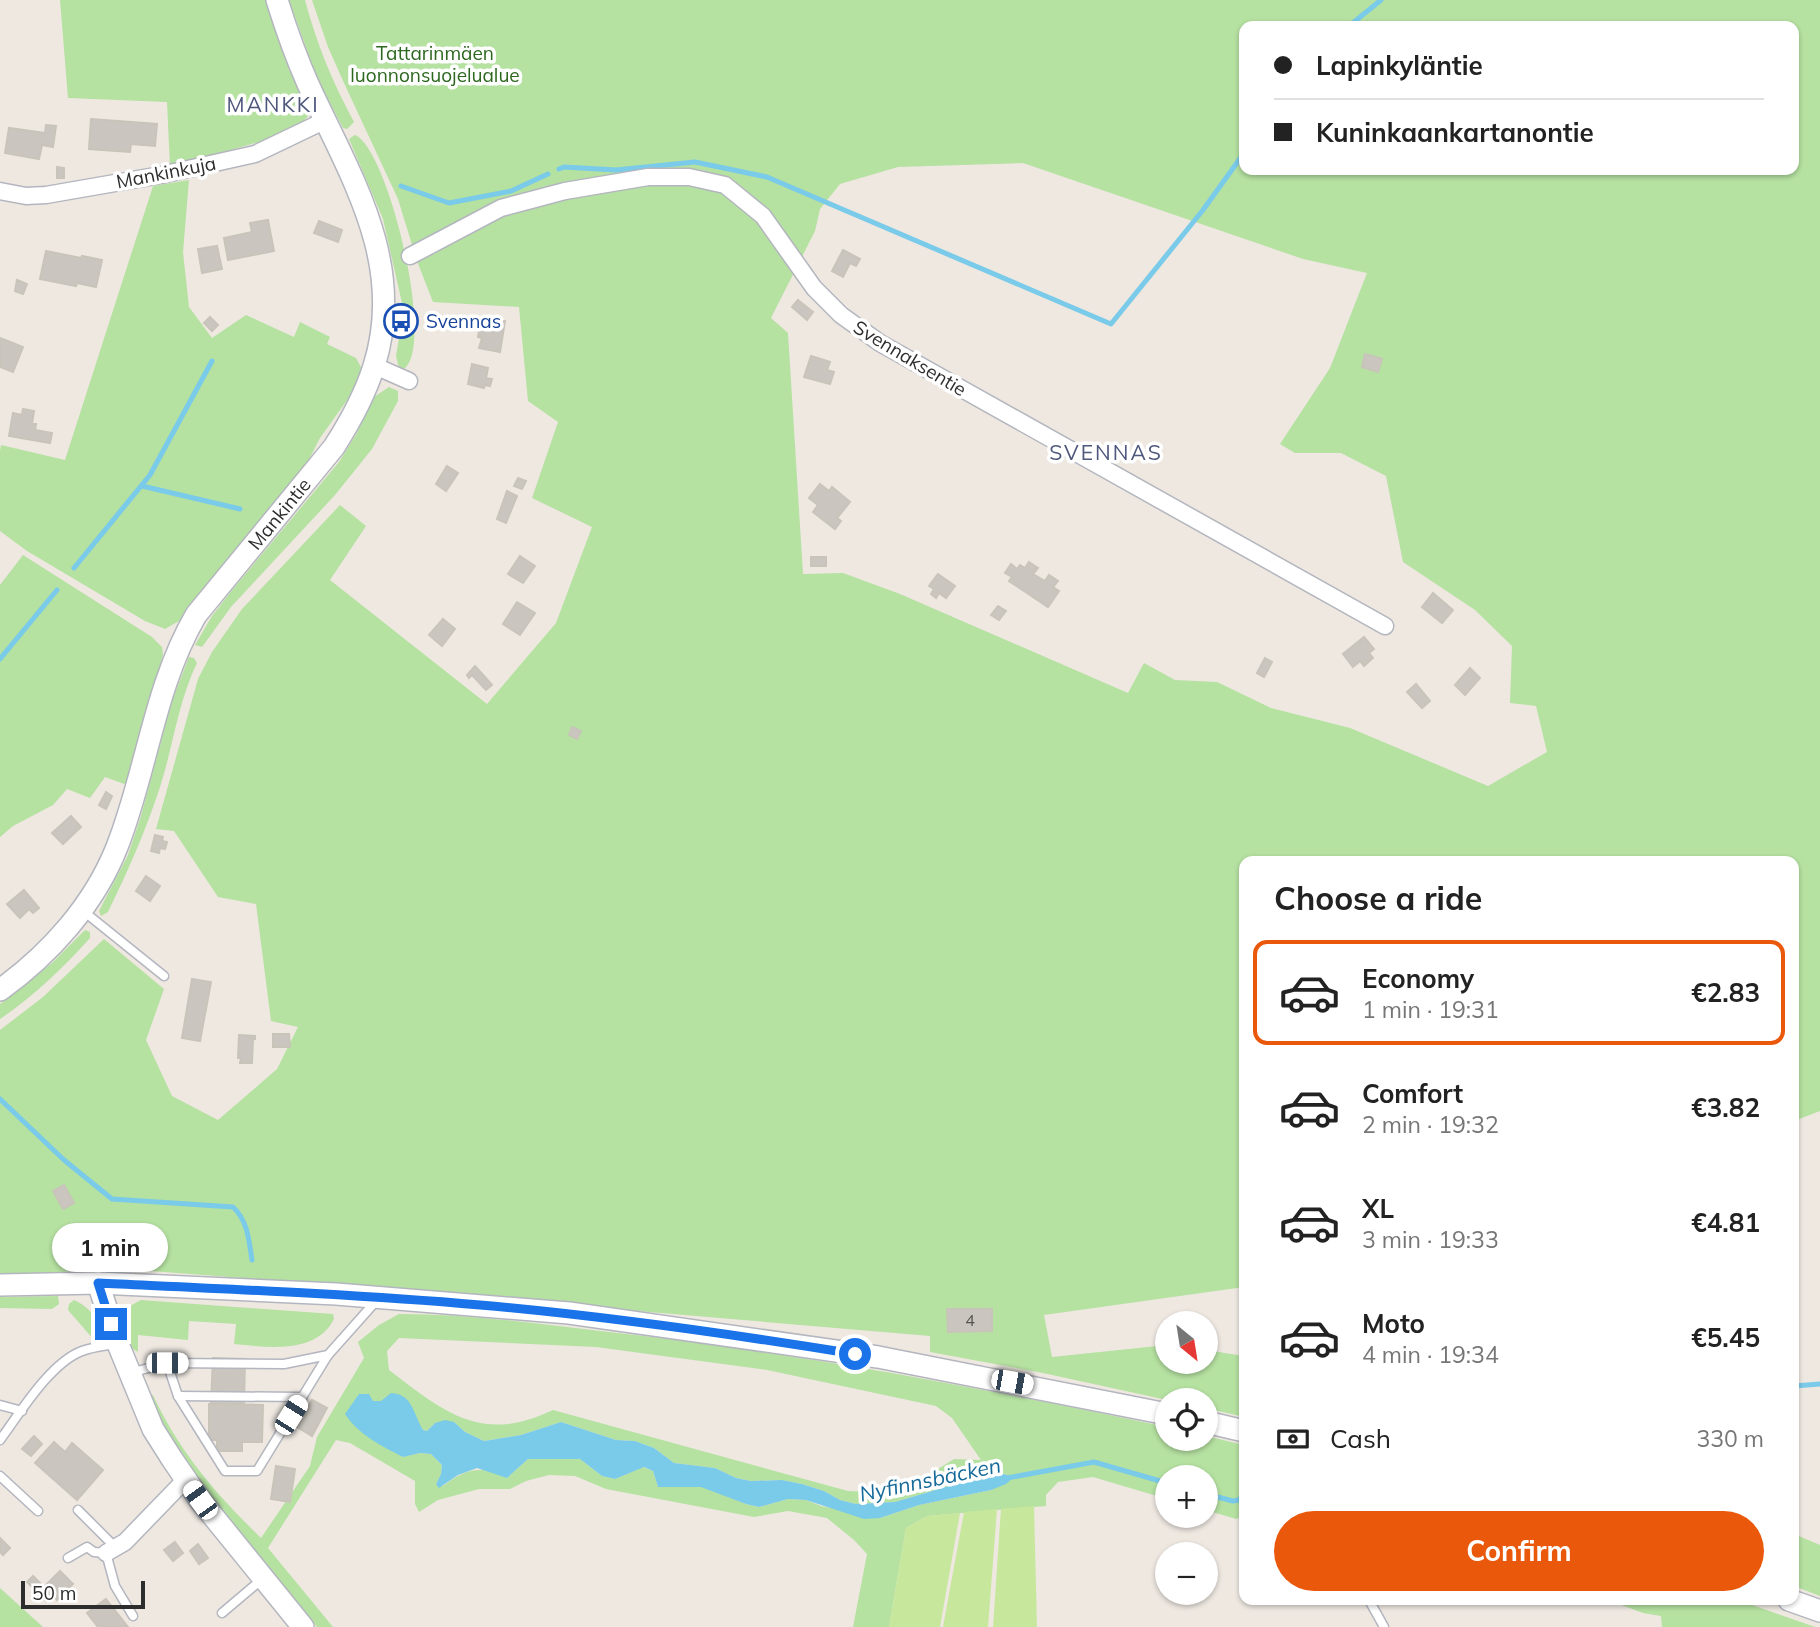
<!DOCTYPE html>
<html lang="en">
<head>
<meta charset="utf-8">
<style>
  :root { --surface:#fff; --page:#f2f2f2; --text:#222; --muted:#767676; --line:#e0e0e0; --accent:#ea580c }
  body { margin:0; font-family:Mulish,sans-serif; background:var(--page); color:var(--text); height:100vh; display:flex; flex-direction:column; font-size:26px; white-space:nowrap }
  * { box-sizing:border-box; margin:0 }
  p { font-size:23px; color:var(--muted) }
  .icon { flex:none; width:38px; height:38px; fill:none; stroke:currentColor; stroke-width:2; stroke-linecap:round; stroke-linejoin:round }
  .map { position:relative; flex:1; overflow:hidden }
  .details { position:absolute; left:1239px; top:856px; width:560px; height:749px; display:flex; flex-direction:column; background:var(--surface); border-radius:14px; box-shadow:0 2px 5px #0004 }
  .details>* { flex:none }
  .hud { position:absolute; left:1239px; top:21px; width:560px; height:154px; border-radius:14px; box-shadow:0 2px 5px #0004; display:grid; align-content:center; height:154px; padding:0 35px; background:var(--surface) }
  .needle { width:46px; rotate:150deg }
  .buttons { position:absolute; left:1155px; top:1311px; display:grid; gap:14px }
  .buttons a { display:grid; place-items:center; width:63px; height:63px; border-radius:50%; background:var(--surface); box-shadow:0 2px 5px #0004; font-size:35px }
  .scale { position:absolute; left:21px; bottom:18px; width:124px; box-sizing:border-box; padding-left:7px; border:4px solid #2d2d2d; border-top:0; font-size:19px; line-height:24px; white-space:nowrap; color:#2d2d2d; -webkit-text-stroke:5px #fff; paint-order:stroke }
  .end { position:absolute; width:32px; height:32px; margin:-16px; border:9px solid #1a73e8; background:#fff; box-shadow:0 0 0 4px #fff }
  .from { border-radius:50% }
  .bubble { position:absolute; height:49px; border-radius:24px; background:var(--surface); box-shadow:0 2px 5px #0004; font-size:23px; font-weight:700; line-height:49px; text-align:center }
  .car { position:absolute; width:21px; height:42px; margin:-21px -10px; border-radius:9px; box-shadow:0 0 5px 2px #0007; background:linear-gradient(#fff 24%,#345 0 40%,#fff 0 76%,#345 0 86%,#fff 0) }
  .hud b { display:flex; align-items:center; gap:24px; height:66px; font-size:26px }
  .hud b+b { border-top:2px solid var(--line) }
  .hud i { width:18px; height:18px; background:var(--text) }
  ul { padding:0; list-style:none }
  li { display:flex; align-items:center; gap:21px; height:105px; margin:0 14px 10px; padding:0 21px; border:4px solid transparent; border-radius:14px }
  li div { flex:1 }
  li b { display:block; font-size:26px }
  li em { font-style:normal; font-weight:700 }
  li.current { border-color:var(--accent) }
  li>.icon { width:63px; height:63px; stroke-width:1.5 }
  h2 { padding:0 35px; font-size:32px; line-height:84px }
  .pay { display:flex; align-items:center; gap:18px; height:77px; padding:0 35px; font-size:26px }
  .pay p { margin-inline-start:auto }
  .primary-button { display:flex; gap:14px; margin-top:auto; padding:14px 35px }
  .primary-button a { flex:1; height:80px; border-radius:42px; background:var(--accent); color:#fff; font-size:28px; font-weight:700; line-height:80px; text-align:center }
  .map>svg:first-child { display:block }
  .green { fill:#b5e1a1; fill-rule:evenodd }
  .pitch { fill:#c7e79d }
  .water { fill:#7acae9 }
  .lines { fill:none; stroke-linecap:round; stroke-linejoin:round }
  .stream { stroke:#7acae9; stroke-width:5 }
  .building { fill:#cac6bf; stroke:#c9c4ba; stroke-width:2 }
  .lane-casing { stroke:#b4b6bf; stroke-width:11 }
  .street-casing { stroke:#b4b6bf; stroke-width:19 }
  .secondary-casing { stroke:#b4b6bf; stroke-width:24 }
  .lane { stroke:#fff; stroke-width:8 }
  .street { stroke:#fff; stroke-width:16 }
  .secondary { stroke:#fff; stroke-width:21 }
  .route { stroke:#1a73e8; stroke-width:9 }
  .labels { text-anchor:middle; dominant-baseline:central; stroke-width:7; stroke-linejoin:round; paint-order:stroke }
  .number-label { font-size:16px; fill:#545352 }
  .park-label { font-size:19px; fill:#2d681f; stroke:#fff }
  .street-label { font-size:19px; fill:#2d2d2d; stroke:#fff }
  .transit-label { font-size:19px; fill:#164399; stroke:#fff; text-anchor:start }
  .neighbourhood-label { font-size:21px; letter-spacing:2px; fill:#4f577c; stroke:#fff }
  .water-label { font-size:21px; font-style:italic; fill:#156a99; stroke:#fff }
</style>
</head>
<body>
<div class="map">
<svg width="1820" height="1627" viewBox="0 0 1820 1627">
  <rect width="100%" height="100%" fill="#eee8e1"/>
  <g class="green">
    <polygon points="60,0 266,0 291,63 288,68 300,91 304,93 309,115 300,125 284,135 170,167 167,102 68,98"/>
    <path d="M289 0H305C317 45 332 81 354 122L347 129 343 128 317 78Z"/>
    <path d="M312 0H1820V1111L1794 1121V861H1244V1287L1044 1315 1052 1357 1167 1345V1362H1206V1350L1244 1356V1417L1206 1408V1400H1167L1043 1373 930 1352V1336L310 1283 111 1268 38 1274H0V1030L43 997 104 939 164 989 146 1040 172 1096 218 1120 277 1069 298 1027 271 1021 256 904 218 897 174 831 156 829 198 679 212 652 242 609 340 505 366 526 330 580 487 704 556 623 592 527 532 498 558 422 528 401 519 307 433 302 417 261 398 199 344 83 328 47ZM1244 26H1794V170H1244ZM1023 163 1303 259 1367 273 1330 368 1280 444 1295 453H1341L1386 476 1403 562 1475 610 1512 646 1510 703 1536 706 1547 752 1488 786 1350 728 1271 708 1217 682 1175 680 1144 663 1128 693 900 594 843 573 803 574 788 333 771 318 815 231 820 209 840 184 898 167Z"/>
    <path d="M355 135C388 148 436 345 404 369L399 368 396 356 402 320V303L383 219 349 139Z"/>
    <polygon points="189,180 183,252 189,307 212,338 246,315 294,337 300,322 330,337 327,344 356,358 362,369 358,385 320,438 297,483 194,605 179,621 165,629 145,621 27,551 0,531 0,451 1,445 65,460 153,186"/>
    <polygon points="389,387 398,391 398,401 372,449 335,495 231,607 202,647 195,645 212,616 233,589 339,462 357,433 374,397"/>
    <polygon points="23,555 152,637 162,647 163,655 127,785 105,777 90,798 67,789 53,805 13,826 0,837 0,585"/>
    <path d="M189 657 194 658 197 663C178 702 173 747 160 787 146 830 128 871 108 912L101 916 99 911 128 855 141 816 172 701Z"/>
    <path d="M85 930 90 932V938C63 968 34 996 0 1019V1004L52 963Z"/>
    <polygon points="58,1296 59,1304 52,1309 0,1308 0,1297"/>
    <path d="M74 1300C88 1306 101 1321 105 1336L101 1342 94 1340 68 1310 69 1304Z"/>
    <path d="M141 1300 333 1314 334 1319C316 1355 266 1347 234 1344L236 1324 189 1321 188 1340 138 1335V1352L130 1347 119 1321 126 1308Z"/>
    <path d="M399 1314C469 1314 540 1324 609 1332 797 1353 983 1388 1167 1427V1438H1206V1436L1244 1445V1516L1236 1519 1206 1510V1477H1167V1499L1093 1477 1058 1482 1046 1495V1506L927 1516 906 1528 889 1627H853L867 1554 854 1540 827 1518 788 1511 754 1517 606 1489 575 1476 549 1475 526 1481 510 1489H479L438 1500 419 1512 415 1504V1481L350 1443 336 1440 268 1548 333 1627H317C256 1555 187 1484 149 1397L153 1395C180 1453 216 1494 261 1538L310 1466 317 1437 364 1358 358 1342 379 1325ZM399 1338 596 1347 767 1370 936 1406 952 1418 981 1460 954 1459 899 1493 848 1491 553 1410C482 1444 445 1413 389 1370L387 1351ZM369 1394 373 1401C388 1401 415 1417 423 1430L427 1431 435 1423 454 1422 465 1432 484 1441 521 1435 561 1422 616 1440 635 1441 654 1448 674 1463 715 1468 736 1478 751 1481 782 1480 802 1484 824 1491 840 1500 856 1504 895 1502 983 1476 1000 1473 1013 1477 991 1490 919 1505 880 1518 821 1506 806 1500 788 1499 759 1507 746 1504 701 1486 658 1487 653 1471 643 1467 615 1479 602 1476 580 1459H528L507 1478C480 1465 467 1468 443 1486L436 1484 441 1474 442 1465 431 1454 420 1453 402 1457Z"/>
    <polygon points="1794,1534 1820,1545 1820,1596 1794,1586"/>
    <polygon points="0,1588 43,1627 0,1627"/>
    <polygon points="1608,1600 1738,1600 1815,1627 1662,1627 1661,1616 1643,1613"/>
  </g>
  <g class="pitch">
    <polygon points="1034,1506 1037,1627 993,1627 1001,1509"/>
    <polygon points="997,1509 988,1627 943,1627 964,1512"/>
    <polygon points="960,1513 940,1627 889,1627 906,1528 927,1516"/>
  </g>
  <path class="water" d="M391 1393C413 1394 413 1414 423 1430L427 1431 435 1423 445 1420 454 1422 465 1432 484 1441 521 1435 561 1422 616 1440 635 1441 654 1448 674 1463 715 1468 736 1478 751 1481 782 1480 802 1484 824 1491 840 1500 856 1504 895 1502 983 1476 1000 1473 1014 1477 1006 1484 991 1490 919 1505 880 1518 864 1519 806 1500 788 1499 759 1507 746 1504 701 1487H658L653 1471 644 1467 615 1479 602 1476 580 1459H528L507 1478 477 1468 458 1475 439 1488 436 1484 441 1474 442 1465 431 1454 420 1453 403 1457C380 1445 359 1435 345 1414L359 1394H369L373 1401H381Z"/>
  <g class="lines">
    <g class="stream">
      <polyline points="1349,26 1381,0"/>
      <polyline points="559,169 564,167 616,170 695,162 767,177 1111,324 1203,210 1244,153"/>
      <polyline points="401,186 449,203 511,191 548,174"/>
      <polyline points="142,486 240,509"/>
      <polyline points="74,568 150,475 212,361"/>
      <polyline points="0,659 57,590"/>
      <path d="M0 1099 64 1160 112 1199 233 1207C248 1221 249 1241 252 1260"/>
      <polyline points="1794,1386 1820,1384"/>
      <polyline points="1007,1478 1094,1462 1167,1483"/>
      <polyline points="1206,1494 1233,1501 1239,1500 1244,1492"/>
    </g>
  </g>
  <g class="building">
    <polygon points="91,119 157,124 155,146 131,144 130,152 89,149"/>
    <polygon points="46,125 56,126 53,147 42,145 39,159 5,153 9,128 45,133"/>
    <polygon points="57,167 64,168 64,178 57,178"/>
    <polygon points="268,220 274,251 228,260 224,238 252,232 250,223"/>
    <polygon points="319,221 342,230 338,242 314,233"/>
    <polygon points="217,246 222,269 202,273 198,249"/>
    <polygon points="843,250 860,259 856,266 850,263 843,277 832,271"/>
    <polygon points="46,251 81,258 82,256 102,260 96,287 77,283 76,286 40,279"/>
    <polygon points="17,280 27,284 23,294 15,291"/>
    <polygon points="798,300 813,312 807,320 792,307"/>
    <polygon points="210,317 218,325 212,331 204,323"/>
    <polygon points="481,317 505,321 500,352 479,348 482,338 478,337"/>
    <polygon points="0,338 23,347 13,372 0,367"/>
    <polygon points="1365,354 1382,359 1378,372 1362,367"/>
    <polygon points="811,356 830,362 827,370 834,372 830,384 804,377"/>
    <polygon points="472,364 488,368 486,378 492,379 490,386 485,385 484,388 468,384"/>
    <polygon points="23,409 34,411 32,424 36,424 35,430 52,433 50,443 9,436 13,413 22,415"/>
    <polygon points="447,466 458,473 446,491 436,484"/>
    <polygon points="518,478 526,481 522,489 514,486"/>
    <polygon points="820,484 829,491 832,487 850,502 837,518 841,521 835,529 813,512 818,505 809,498"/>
    <polygon points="507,491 517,496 506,523 497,519"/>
    <polygon points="520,556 535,566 523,583 508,574"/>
    <rect x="811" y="557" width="15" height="9"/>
    <polygon points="1029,562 1038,568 1033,574 1045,581 1049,575 1058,581 1053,587 1059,591 1048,607 1009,581 1012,577 1005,573 1011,564 1017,569 1020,565 1025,568"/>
    <polygon points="938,574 955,586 946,598 939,593 936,598 931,594 934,589 929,586"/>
    <polygon points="1433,593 1453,610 1442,623 1422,607"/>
    <polygon points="517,602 535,613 520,635 503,624"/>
    <polygon points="998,606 1006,611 999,620 991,615"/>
    <polygon points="443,619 455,629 442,646 429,635"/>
    <polygon points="1364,637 1374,649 1369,653 1373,658 1364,666 1360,661 1353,667 1343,654"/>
    <polygon points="1265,658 1272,662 1264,677 1257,673"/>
    <polygon points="475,666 492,685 486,690 472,675 469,678 467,675"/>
    <polygon points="1470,668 1480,678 1465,695 1455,685"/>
    <polygon points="1416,684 1430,701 1422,708 1407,692"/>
    <polygon points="572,727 581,731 577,739 569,735"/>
    <polygon points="106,792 112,796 106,809 99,805"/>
    <polygon points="71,816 81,827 63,844 52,833"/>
    <polygon points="155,835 163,837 162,841 167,842 165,849 160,848 159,853 151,851"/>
    <polygon points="146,876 160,886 150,901 136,891"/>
    <polygon points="24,890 39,908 33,913 29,909 20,918 7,904"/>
    <polygon points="192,979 211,982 200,1041 182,1038"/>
    <polygon points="273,1034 289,1034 290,1047 273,1047"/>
    <polygon points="239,1035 255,1036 255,1039 253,1039 252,1063 240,1063 241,1058 238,1058"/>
    <polygon points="64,1185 74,1203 63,1209 53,1191"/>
    <polygon points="947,1309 992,1309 992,1331 948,1332"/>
    <polygon points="213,1358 245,1359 244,1404 211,1404"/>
    <polygon points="312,1400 327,1408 312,1436 297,1427"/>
    <polygon points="209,1404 263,1405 262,1442 242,1442 242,1451 217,1451 217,1440 209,1440"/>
    <polygon points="34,1436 42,1444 31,1456 22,1449"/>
    <polygon points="54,1442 65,1452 72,1443 103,1470 77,1500 35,1463"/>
    <polygon points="276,1466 295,1469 290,1502 271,1499"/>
    <polygon points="0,1538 10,1548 3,1555 0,1552"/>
    <polygon points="175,1542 183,1553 173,1561 164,1550"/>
    <polygon points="198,1544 208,1558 199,1564 190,1551"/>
    <polygon points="60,1571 73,1584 57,1600 52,1594 46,1601 27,1582 33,1576 44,1587"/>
    <polygon points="106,1599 128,1627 98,1627 87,1613"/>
  </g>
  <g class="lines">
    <g class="lane-casing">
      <g id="lane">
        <polyline points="82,910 164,976"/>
        <polyline points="167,1363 178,1396 225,1471 257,1471 328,1355"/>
        <polyline points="130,1373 167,1363 284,1364 328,1355 377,1300"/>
        <polyline points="178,1396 302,1397"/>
        <polyline points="0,1405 22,1411"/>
        <path d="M0 1440C20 1413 50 1363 82 1351 93 1347 104 1346 115 1344"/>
        <polyline points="0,1476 38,1511"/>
        <polyline points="78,1510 115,1547"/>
        <polyline points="68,1558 87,1547 94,1552 106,1553 115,1586 133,1616"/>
        <polyline points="1369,1600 1384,1627"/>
        <polyline points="222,1613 261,1580"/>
      </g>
    </g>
    <g class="street-casing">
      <g id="street">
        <polyline points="0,191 26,196 46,195 161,175 255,154 326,120"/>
        <polyline points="410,256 501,208 565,191 648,177 689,177 725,185 763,216 814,288 841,315 880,343 1385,626"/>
        <polyline points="375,366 409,381"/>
        <polyline points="106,1553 125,1542 185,1480"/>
      </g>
    </g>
    <g class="secondary-casing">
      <g id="secondary">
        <path id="s1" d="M0 990C50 954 94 905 117 847 147 771 154 687 196 615L334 447C350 422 365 395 374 366 407 262 349 174 308 84 296 57 286 29 277 0"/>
        <polyline points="98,1283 118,1344 153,1429 172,1459 200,1500 303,1627"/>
        <polyline points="0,1285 98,1283 336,1294 569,1313 878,1357 1167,1414"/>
        <polyline points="1206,1422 1244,1431"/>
        <polyline points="1789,1600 1820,1611"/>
      </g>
    </g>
    <use href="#lane" class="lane"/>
    <use href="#street" class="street"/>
    <use href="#secondary" class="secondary"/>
  </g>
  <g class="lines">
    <path class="route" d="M111 1324 98 1283C226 1289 353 1294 480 1305 606 1316 731 1334 855 1354"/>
  </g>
  <defs>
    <g id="bus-ring" transform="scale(1.75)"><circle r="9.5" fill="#fff" stroke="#1a4fb4" stroke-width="1.5"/><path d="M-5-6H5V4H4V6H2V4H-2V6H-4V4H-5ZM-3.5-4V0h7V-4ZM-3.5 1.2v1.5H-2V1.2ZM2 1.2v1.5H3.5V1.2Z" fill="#1a4fb4"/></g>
  </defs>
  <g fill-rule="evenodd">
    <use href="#bus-ring" x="401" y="321"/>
  </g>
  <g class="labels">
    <g class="number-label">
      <text x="970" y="1320">4</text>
    </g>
    <g class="park-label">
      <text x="435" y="53">Tattarinmäen<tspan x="435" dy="22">luonnonsuojelualue</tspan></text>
    </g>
    <g class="street-label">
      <text transform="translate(166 172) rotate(-11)">Mankinkuja</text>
      <text transform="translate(910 358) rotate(31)">Svennaksentie</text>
      <text stroke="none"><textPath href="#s1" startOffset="564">Mankintie</textPath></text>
    </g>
    <g class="transit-label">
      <text x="426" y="321">Svennas</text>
    </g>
    <g class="neighbourhood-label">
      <text x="273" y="104">MANKKI</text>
      <text x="1106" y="452">SVENNAS</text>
    </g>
    <g class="water-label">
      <text transform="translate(930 1479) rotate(-12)">Nyfinnsbäcken</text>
    </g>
  </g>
</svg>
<div class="buttons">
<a><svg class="needle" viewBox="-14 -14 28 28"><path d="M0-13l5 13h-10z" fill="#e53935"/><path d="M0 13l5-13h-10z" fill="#767676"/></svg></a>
<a><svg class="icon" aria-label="locate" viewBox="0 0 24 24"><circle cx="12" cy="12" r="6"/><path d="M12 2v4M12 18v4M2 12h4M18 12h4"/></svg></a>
<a>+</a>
<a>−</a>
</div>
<div class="scale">50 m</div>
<i class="end from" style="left:855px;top:1354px"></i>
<i class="end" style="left:111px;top:1324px"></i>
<div class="bubble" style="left:52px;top:1223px;width:116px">1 min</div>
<i class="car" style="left:167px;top:1363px;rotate:90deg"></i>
<i class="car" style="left:1012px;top:1382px;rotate:100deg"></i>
<i class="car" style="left:291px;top:1415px;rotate:32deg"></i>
<i class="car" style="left:200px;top:1500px;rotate:324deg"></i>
<div class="hud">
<b><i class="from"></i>Lapinkyläntie</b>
<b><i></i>Kuninkaankartanontie</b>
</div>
<section class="details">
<h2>Choose a ride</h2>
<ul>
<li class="current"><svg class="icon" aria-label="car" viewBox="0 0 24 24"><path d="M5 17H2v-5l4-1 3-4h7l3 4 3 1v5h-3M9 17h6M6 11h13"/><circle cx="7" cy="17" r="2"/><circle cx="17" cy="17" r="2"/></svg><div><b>Economy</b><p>1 min · 19:31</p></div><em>€2.83</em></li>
<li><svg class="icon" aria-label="car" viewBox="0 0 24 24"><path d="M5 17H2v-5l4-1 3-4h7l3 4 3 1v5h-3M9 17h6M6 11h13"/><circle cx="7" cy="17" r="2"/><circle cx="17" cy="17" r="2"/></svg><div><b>Comfort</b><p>2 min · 19:32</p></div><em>€3.82</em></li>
<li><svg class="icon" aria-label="car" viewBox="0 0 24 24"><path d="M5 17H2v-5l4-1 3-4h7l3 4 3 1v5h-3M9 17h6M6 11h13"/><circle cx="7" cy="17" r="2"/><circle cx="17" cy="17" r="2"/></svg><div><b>XL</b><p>3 min · 19:33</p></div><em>€4.81</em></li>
<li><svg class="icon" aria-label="car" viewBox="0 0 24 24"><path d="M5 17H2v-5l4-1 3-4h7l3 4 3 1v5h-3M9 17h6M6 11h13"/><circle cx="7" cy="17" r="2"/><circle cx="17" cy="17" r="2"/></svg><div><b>Moto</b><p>4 min · 19:34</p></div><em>€5.45</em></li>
</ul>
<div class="pay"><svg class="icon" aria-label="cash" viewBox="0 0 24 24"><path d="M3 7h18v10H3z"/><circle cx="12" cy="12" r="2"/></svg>Cash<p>330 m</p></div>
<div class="primary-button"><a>Confirm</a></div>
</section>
</div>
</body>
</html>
